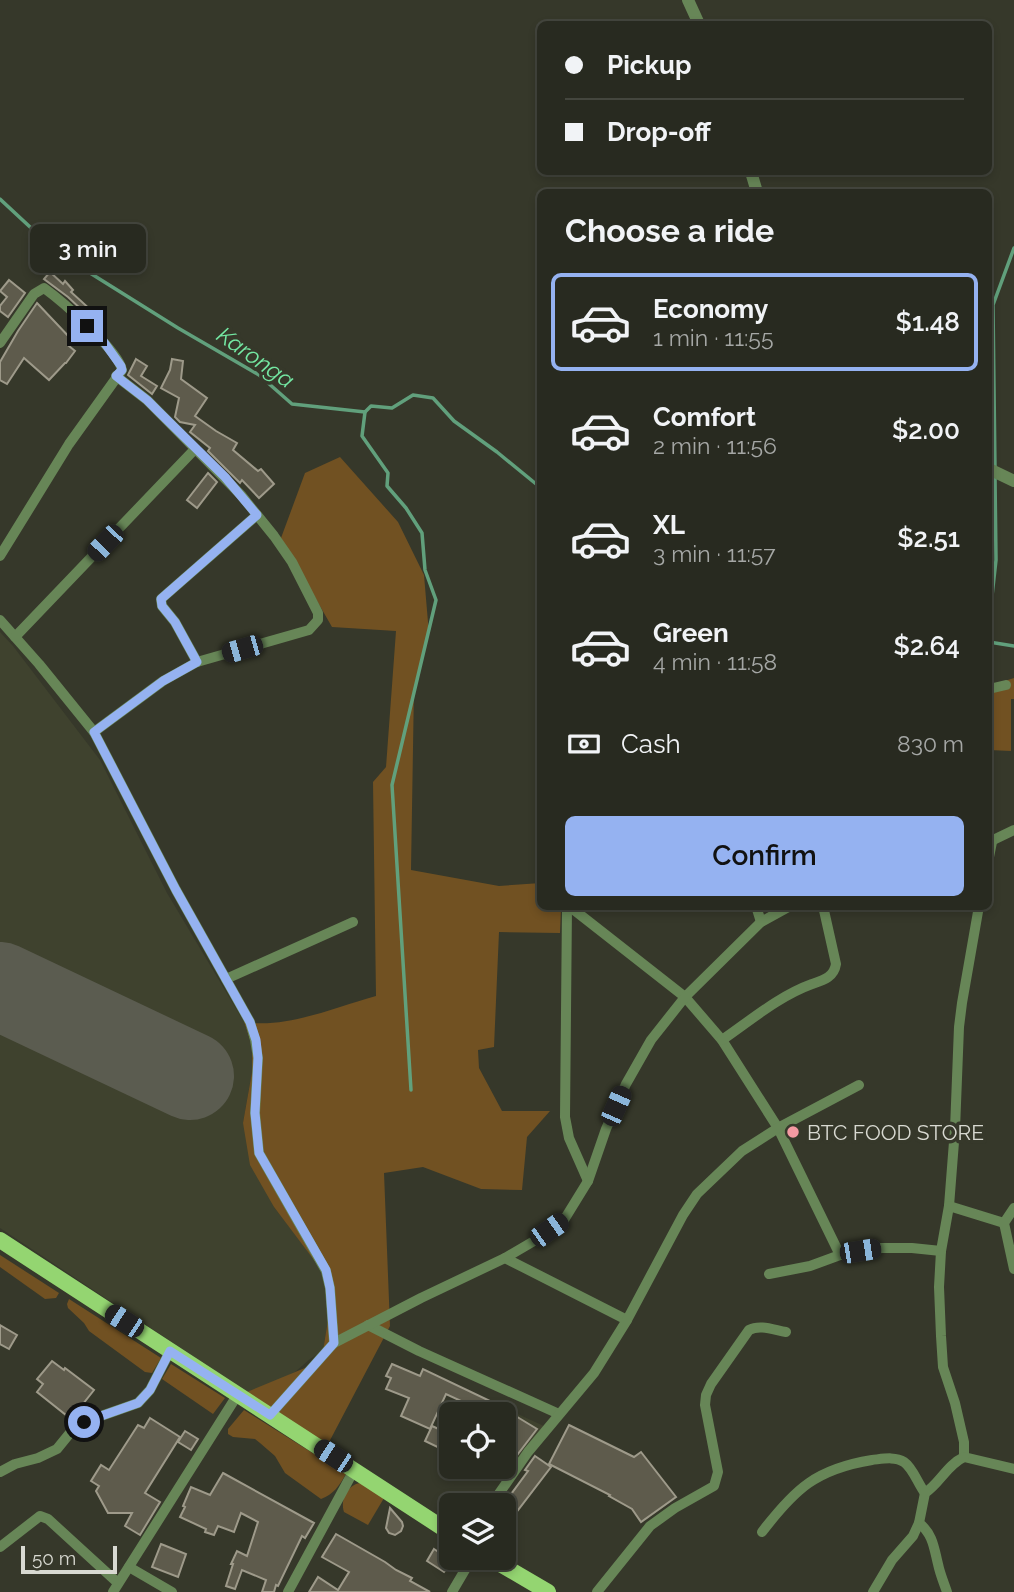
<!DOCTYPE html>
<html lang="en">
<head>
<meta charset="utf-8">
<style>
  :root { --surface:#282a20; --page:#303229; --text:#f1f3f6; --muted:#a5a7a5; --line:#44463e; --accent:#95b2f1 }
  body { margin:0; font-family:Raleway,sans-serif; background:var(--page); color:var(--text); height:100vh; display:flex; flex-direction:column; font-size:26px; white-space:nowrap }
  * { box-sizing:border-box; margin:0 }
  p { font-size:23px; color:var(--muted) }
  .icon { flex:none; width:38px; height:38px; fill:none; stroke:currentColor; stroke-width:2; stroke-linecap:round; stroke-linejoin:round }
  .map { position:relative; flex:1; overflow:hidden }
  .side { position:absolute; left:537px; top:189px; width:455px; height:721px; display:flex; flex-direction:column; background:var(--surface); border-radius:10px; box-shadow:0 4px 10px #0003,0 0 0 2px var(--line) }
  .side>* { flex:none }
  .top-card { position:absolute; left:537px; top:21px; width:455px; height:154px; border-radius:10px; box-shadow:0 4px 10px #0003,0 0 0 2px var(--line); display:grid; align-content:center; height:154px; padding:0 28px; background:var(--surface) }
  .buttons { position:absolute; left:439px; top:1402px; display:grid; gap:14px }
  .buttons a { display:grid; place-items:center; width:77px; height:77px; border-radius:10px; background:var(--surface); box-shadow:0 4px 10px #0003,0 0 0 2px var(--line); font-size:35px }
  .scale { position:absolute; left:21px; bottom:18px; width:96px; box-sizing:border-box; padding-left:7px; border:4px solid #d8d9d1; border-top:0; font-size:19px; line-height:24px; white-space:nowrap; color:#d8d9d1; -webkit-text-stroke:5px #36382a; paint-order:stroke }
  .end { position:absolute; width:32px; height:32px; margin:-16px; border:9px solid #95b2f1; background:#111; box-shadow:0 0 0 4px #111 }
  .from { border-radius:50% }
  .bubble { position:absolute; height:49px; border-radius:10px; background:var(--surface); box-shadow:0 4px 10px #0003,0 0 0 2px var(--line); font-size:23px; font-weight:600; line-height:49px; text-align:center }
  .car { position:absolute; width:21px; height:42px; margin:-21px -10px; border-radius:9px; box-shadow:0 0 5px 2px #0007; background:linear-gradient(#222 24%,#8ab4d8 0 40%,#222 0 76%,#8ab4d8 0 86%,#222 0) }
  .top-card b { display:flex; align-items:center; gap:24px; height:66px; font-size:26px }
  .top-card b+b { border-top:2px solid var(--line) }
  .top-card i { width:18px; height:18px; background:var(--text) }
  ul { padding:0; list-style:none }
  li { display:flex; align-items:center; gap:21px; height:98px; margin:0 14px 10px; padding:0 14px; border:4px solid transparent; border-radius:10px }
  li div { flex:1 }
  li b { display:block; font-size:26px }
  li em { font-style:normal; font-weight:600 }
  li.on { border-color:var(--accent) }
  li>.icon { width:63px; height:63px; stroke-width:1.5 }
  h2 { padding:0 28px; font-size:32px; line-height:84px }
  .pay { display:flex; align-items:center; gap:18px; height:77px; padding:0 28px; font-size:26px }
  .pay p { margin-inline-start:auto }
  .primary-button { display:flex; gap:14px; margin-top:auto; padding:14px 28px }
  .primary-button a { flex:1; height:80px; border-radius:10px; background:var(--accent); color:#111; font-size:28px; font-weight:600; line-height:80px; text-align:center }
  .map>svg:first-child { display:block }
  .built { fill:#3f422e }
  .green { fill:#715122 }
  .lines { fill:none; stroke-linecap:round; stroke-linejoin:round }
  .stream { stroke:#61a07c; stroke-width:3.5 }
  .runway { stroke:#5b5c50; stroke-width:88 }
  .building { fill:#5e5b4c; stroke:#9e9a8a; stroke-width:2 }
  .minor { stroke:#678657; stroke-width:10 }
  .tertiary { stroke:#678657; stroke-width:12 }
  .primary { stroke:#94d571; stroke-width:16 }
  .route { stroke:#95b2f1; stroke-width:9 }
  .poi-dot { fill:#f49aa2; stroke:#36382a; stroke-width:2.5 }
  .labels { text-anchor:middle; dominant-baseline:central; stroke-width:7; stroke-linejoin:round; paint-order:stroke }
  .poi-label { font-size:21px; fill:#d8d9d1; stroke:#36382a; text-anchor:start }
  .water-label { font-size:23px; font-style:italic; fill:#74e8a3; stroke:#36382a }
</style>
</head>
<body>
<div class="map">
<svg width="1014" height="1592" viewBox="0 0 1014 1592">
  <rect width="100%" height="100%" fill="#36382a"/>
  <g class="built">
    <polygon points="0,632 13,646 100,760 167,893 244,1022 252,1045 252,1072 243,1123 274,1207 324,1272 330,1307 323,1351 310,1359 295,1372 269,1385 247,1392 0,1228"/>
    <polygon points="483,1398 546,1427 516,1465 504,1460 504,1414 476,1414"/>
  </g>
  <g class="green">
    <path d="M340 457 398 522 424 575 429 634 414 687 411 870 499 886 541 883V906L559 907 561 909 560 933 499 932 494 1047 478 1050 479 1068 502 1111H550L527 1137 522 1190 481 1189 423 1167 384 1173 390 1326 327 1446 247 1392 317 1363 323 1351 330 1307 323 1272 274 1207 250 1165 243 1123 252 1072V1045L244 1022C286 1029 336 1007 376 996L373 782 386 767 396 631 332 627 281 538 305 473Z"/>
    <polygon points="1014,678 1014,699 1011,699 1011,751 989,750 989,686"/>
    <polygon points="0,1255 59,1293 56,1298 45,1299 0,1267"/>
    <polygon points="69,1299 161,1358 152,1373 145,1372 89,1331 84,1323 68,1308 67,1304"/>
    <polygon points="171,1364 225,1398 213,1414 162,1379"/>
    <path d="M244 1410 346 1474C339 1486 334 1494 321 1499L285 1473 275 1456 260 1443 255 1439 233 1437 228 1434V1429Z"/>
    <path d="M360 1483 384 1498 368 1525 344 1512C340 1500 347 1485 360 1483Z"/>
  </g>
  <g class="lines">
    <g class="stream">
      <polyline points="0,199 58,253 178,328 259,375 292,404 365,412 371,406 392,408 413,395 433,398 454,421 497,452 541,488"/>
      <polyline points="365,412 362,436 388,473 387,486 406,508 422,533 425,570 436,600 392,785 411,1090"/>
      <polyline points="995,469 993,305 1014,248"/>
      <polyline points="989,623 996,560 995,477"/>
      <polyline points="989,642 1014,646"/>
    </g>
    <polyline class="runway" points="0,986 190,1076"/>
  </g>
  <g class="building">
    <polygon points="50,272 63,284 65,281 73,290 71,292 103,321 99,326 68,297 44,279"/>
    <polygon points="9,280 25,293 8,317 0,311 0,306 7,297 0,291"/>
    <polygon points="37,303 72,340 69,346 75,351 66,363 65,363 49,380 24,358 7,384 0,380 0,362 18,331"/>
    <polygon points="136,359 147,366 141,376 157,386 152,394 128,375"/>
    <polygon points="172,359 183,361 181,379 207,398 195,416 216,431 237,443 233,450 258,471 261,469 274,484 259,498 242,480 240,483 208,451 210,448 190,432 195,425 180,422 175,417 179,398 161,388 170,370"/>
    <polygon points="208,473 217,482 197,508 187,500"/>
    <polygon points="0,1325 17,1335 9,1349 0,1344"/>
    <polygon points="52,1361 64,1370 65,1368 94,1390 71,1419 37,1392 43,1384 37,1379"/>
    <polygon points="392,1364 420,1376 423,1369 490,1401 484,1414 468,1414 472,1406 446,1394 430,1429 401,1416 409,1398 386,1389 391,1378 386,1376"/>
    <polygon points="514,1415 537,1429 511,1463 504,1460 504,1432"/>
    <polygon points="150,1418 180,1437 145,1493 160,1502 140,1535 125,1526 132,1513 108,1513 96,1491 99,1486 91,1481 101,1465 109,1470 138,1425 144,1428"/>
    <polygon points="569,1425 634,1457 641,1452 676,1497 641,1522 632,1509 609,1496 610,1495 549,1464"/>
    <polygon points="432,1426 452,1435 452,1454 425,1441"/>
    <polygon points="185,1431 198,1439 191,1450 178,1442"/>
    <polygon points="535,1456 551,1467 515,1514 503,1505 528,1471 525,1470"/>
    <polygon points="223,1473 314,1523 305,1538 302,1536 278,1586 276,1585 274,1592 262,1592 266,1580 242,1570 235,1589 226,1586 233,1564 231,1564 237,1551 247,1556 258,1522 241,1513 234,1532 218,1526 214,1535 205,1532 206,1529 180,1517 185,1507 183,1506 191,1487 210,1495"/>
    <polygon points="390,1508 402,1522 403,1526 401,1531 395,1535 389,1533 386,1528"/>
    <polygon points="336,1534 385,1562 396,1570 412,1578 410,1581 430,1592 309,1592 318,1577 338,1590 349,1572 322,1557"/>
    <polygon points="161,1544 186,1554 178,1577 152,1567"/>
    <polygon points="434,1549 452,1561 444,1572 427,1561"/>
  </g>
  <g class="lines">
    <g class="minor">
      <path d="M0 343 34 294 44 288C62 301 118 350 122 370L69 444 0 556"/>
      <polyline points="0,620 39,664 94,732 176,890 250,1022 255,1040 258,1058 255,1113 259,1153 326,1271 330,1288 334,1343 270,1415"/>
      <polyline points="15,637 195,449"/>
      <polyline points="197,662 175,622 162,606 161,599 257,515"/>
      <polyline points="989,689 1006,685"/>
      <polyline points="94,732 163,681 197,662 309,630 318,620 318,613 292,562 274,536 241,495 147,400 116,376"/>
      <polyline points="989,842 1014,830"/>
      <polyline points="989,857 992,842"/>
      <polyline points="567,906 565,1117 569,1138 588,1181"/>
      <polyline points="569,906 685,997 722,1040 778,1128 840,1255"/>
      <polyline points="756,906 761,922"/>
      <polyline points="979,906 962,1003 959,1027 955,1129 949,1206 941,1251 939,1287 941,1336 943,1367 955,1403 964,1442 964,1457 1014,1469"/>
      <polyline points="226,979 353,922"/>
      <path d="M722 1040C751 1020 779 996 812 984 824 980 834 977 836 964L823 906"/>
      <polyline points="949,1206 1004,1223"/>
      <polyline points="1014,1208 1004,1223 1014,1269"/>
      <polyline points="505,1258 627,1320"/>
      <polyline points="769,1274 810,1266 840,1255 881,1248 912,1248 941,1251"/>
      <polyline points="368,1325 419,1351 559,1414"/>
      <polyline points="334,1343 421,1298 505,1258 534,1241 564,1220 588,1181 606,1129 626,1084 651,1040 685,997 761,922 790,906"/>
      <polyline points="0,1472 15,1464 38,1458 57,1449 70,1433 84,1422 138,1403 150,1390 170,1351"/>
      <polyline points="491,1505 528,1452 594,1373 627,1320 683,1215 697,1194 742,1151 778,1128 859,1085"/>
      <path d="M762 1532C795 1489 816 1469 872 1460 882 1459 895 1456 904 1462 913 1468 918 1484 925 1493"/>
      <polyline points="0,1547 40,1516 48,1519 118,1583"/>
      <polyline points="129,1567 172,1592"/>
      <polyline points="113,1592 238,1394"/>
      <polyline points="288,1592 354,1470"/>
      <polyline points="452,1592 472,1558"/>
      <path d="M597 1592 650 1526 675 1508 714 1486 718 1472 705 1405 706 1395 711 1384 749 1330C760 1324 774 1330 786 1332"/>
      <polyline points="873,1592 892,1560 913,1536 919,1523"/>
      <path d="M947 1592C944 1583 940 1574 938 1564 934 1548 933 1534 919 1523L925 1493C940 1483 947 1465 964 1457"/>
    </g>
    <g class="tertiary">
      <polyline points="688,0 699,24"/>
      <polyline points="751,172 757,192"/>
      <polyline points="989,469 1014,481"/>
    </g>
    <g class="primary">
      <polyline points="0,1240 452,1534"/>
      <polyline points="490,1558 548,1592"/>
    </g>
  </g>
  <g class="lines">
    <polyline class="route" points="84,1422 138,1403 150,1390 170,1351 270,1415 334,1343 330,1288 326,1270 259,1153 255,1113 258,1058 256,1040 250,1022 176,890 94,732 163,681 197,662 175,622 162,606 161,599 257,515 225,477 160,413 147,400 116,376 122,370 121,366 101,338 87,326"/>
  </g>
  <circle class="poi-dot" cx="793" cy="1132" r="7"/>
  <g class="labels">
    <g class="poi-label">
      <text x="807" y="1132">BTC FOOD STORE</text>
    </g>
    <g class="water-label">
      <text transform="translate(256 357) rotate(35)">Karonga</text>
    </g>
  </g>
</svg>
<div class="buttons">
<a><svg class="icon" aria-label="locate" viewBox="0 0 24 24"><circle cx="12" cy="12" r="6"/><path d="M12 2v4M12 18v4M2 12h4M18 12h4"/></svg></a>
<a><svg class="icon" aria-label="layers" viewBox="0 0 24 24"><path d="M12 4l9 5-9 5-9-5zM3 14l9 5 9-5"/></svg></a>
</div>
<div class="scale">50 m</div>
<i class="end from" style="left:84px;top:1422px"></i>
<i class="end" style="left:87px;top:326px"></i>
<div class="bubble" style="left:30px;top:224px;width:116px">3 min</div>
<i class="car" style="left:105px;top:543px;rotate:224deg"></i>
<i class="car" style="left:242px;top:649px;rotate:254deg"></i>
<i class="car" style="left:616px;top:1106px;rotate:24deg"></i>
<i class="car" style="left:549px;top:1230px;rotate:55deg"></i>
<i class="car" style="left:860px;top:1251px;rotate:81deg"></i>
<i class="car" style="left:124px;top:1321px;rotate:303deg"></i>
<i class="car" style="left:333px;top:1456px;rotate:303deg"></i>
<div class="top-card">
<b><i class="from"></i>Pickup</b>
<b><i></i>Drop-off</b>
</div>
<section class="side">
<h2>Choose a ride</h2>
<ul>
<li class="on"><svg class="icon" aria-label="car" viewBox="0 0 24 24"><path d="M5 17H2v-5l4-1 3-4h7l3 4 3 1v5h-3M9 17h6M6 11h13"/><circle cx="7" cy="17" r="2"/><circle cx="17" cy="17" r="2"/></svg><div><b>Economy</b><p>1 min · 11:55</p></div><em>$1.48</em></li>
<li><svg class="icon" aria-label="car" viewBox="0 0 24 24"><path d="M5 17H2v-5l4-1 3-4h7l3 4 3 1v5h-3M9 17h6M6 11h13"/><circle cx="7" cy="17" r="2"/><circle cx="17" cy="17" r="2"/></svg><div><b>Comfort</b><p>2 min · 11:56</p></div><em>$2.00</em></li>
<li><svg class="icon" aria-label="car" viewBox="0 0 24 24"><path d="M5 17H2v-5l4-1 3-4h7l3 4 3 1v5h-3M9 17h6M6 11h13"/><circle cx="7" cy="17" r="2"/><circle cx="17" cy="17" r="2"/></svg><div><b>XL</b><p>3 min · 11:57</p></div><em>$2.51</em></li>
<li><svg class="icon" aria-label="car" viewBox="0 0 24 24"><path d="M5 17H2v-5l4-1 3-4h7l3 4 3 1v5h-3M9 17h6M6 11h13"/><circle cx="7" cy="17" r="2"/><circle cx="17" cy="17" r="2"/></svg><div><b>Green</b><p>4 min · 11:58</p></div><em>$2.64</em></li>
</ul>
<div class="pay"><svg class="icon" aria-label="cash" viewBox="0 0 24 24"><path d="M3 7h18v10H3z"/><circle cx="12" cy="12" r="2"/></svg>Cash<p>830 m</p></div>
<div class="primary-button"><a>Confirm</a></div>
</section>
</div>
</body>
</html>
